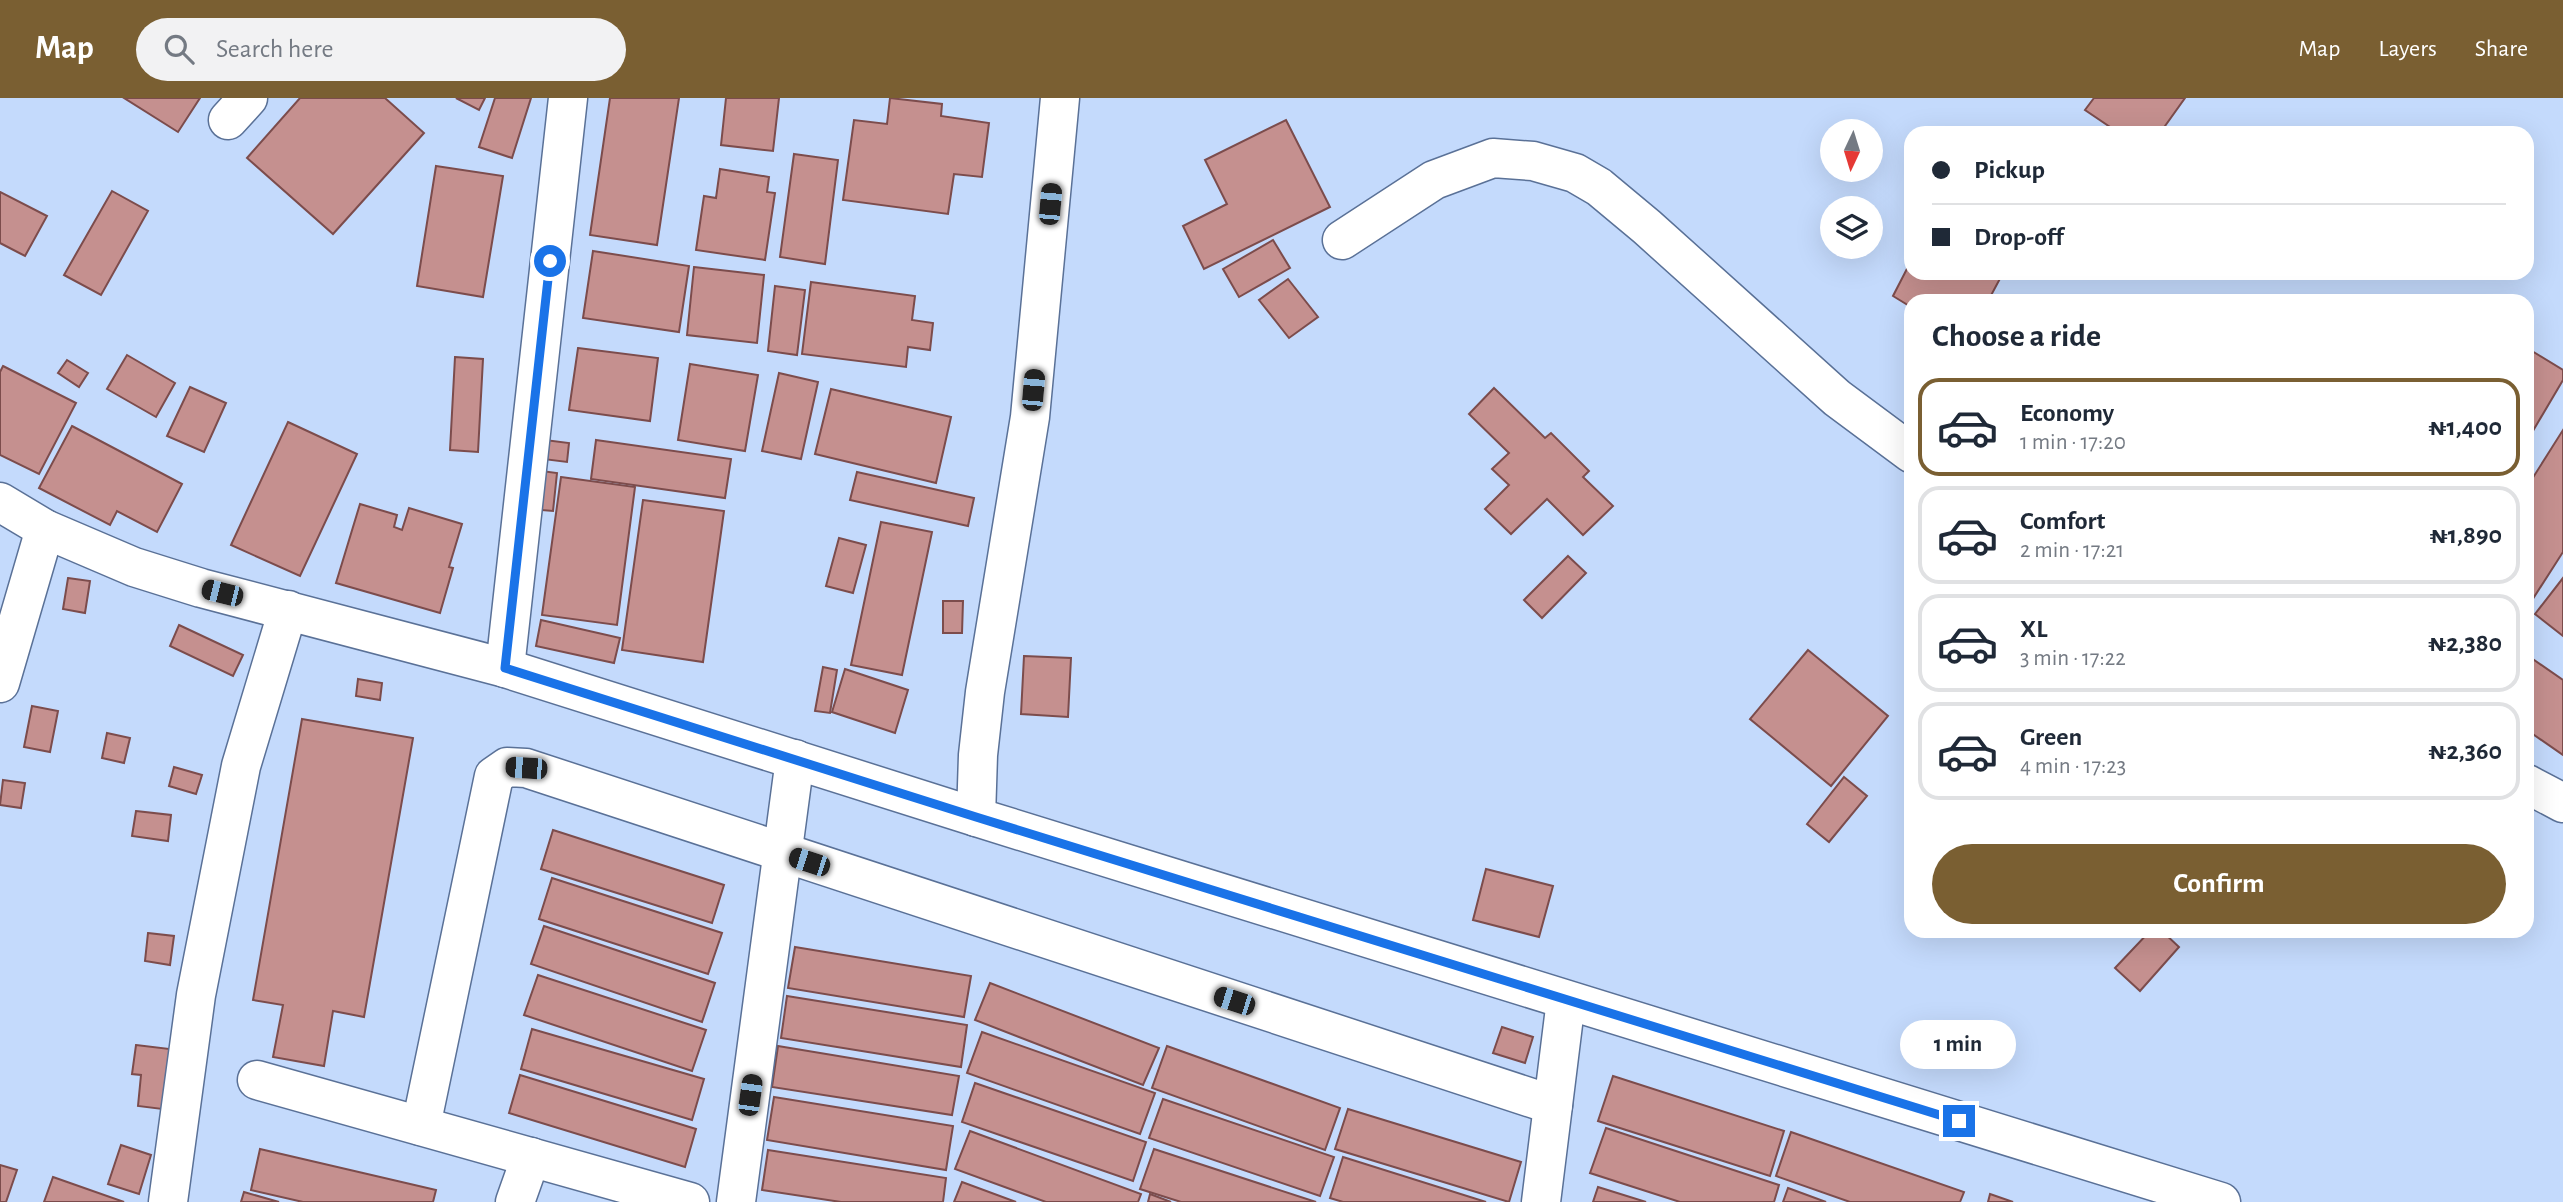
<!DOCTYPE html>
<html lang="en">
<head>
<meta charset="utf-8">
<style>
  :root { --surface:#fff; --page:#f2f2f3; --text:#1f2937; --muted:#747a83; --line:#e0e1e3; --accent:#7a5f32 }
  body { margin:0; font-family:"Alegreya Sans",sans-serif; background:var(--page); color:var(--text); height:100vh; display:flex; flex-direction:column; font-size:26px; white-space:nowrap }
  * { box-sizing:border-box; margin:0 }
  p { font-size:23px; color:var(--muted) }
  .icon { flex:none; width:38px; height:38px; fill:none; stroke:currentColor; stroke-width:2; stroke-linecap:round; stroke-linejoin:round }
  .map { position:relative; flex:1; overflow:hidden }
  .sheet { position:absolute; left:1904px; top:196px; width:630px; height:644px; display:flex; flex-direction:column; background:var(--surface); border-radius:21px; box-shadow:0 7px 28px #0002 }
  .sheet>* { flex:none }
  .hud { position:absolute; left:1904px; top:28px; width:630px; height:154px; border-radius:21px; box-shadow:0 7px 28px #0002; display:grid; align-content:center; height:154px; padding:0 28px; background:var(--surface) }
  .needle { width:46px; rotate:184deg }
  .fabs { position:absolute; left:1820px; top:21px; display:grid; gap:14px }
  .fabs a { display:grid; place-items:center; width:63px; height:63px; border-radius:50%; background:var(--surface); box-shadow:0 7px 28px #0002; font-size:35px }
  .end { position:absolute; width:32px; height:32px; margin:-16px; border:9px solid #1a73e8; background:#fff; box-shadow:0 0 0 4px #fff }
  .from { border-radius:50% }
  .bubble { position:absolute; height:49px; border-radius:24px; background:var(--surface); box-shadow:0 7px 28px #0002; font-size:23px; font-weight:700; line-height:49px; text-align:center }
  .car { position:absolute; width:21px; height:42px; margin:-21px -10px; border-radius:9px; box-shadow:0 0 5px 2px #0007; background:linear-gradient(#222 24%,#8ab4d8 0 40%,#222 0 76%,#8ab4d8 0 86%,#222 0) }
  .hud b { display:flex; align-items:center; gap:24px; height:66px; font-size:26px }
  .hud b+b { border-top:2px solid var(--line) }
  .hud i { width:18px; height:18px; background:var(--text) }
  ul { padding:0; list-style:none }
  li { display:flex; align-items:center; gap:21px; height:98px; margin:0 14px 10px; padding:0 14px; border:4px solid var(--line); border-radius:21px }
  li div { flex:1 }
  li b { display:block; font-size:26px }
  li em { font-style:normal; font-weight:700 }
  li.selected { border-color:var(--accent) }
  li>.icon { width:63px; height:63px; stroke-width:1.5 }
  h2 { padding:0 28px; font-size:32px; line-height:84px }
  .button { display:flex; gap:14px; margin-top:auto; padding:14px 28px }
  .button a { flex:1; height:80px; border-radius:42px; background:var(--accent); color:#fff; font-size:28px; font-weight:700; line-height:80px; text-align:center }
  header { display:flex; align-items:center; gap:42px; box-sizing:border-box; height:98px; padding:0 35px; background:var(--accent); color:#fff }
  header strong { font-size:33px }
  nav { display:flex; gap:38px; margin-inline-start:auto; font-size:24px }
  .search { width:490px; height:63px; background:var(--page); display:flex; align-items:center; gap:18px; box-sizing:border-box; padding:0 24px; border-radius:38px; color:var(--muted); font-size:26px }
  .map>svg:first-child { display:block }
  .building { fill:#c5908f; stroke:#7c4c4c; stroke-width:2 }
  .lines { fill:none; stroke-linecap:round; stroke-linejoin:round }
  .minor-casing { stroke:#5a7197; stroke-width:41 }
  .minor { stroke:#fff; stroke-width:38 }
  .route { stroke:#1a73e8; stroke-width:9 }
</style>
</head>
<body>
<header>
<strong>Map</strong>
<div class="search"><svg class="icon" aria-label="search" viewBox="0 0 24 24"><circle cx="10" cy="10" r="6"/><path d="M15 15l6 6"/></svg>Search here</div>
<nav><a>Map</a><a>Layers</a><a>Share</a></nav>
</header>
<div class="map">
<svg width="2563" height="1104" viewBox="0 0 2563 1104">
  <rect width="100%" height="100%" fill="#c4dafc"/>
  <g class="building">
    <polygon points="124,0 200,0 178,34"/>
    <polygon points="300,0 385,0 424,35 333,136 247,60"/>
    <polygon points="456,0 485,0 479,12"/>
    <polygon points="495,0 531,0 512,60 479,49"/>
    <polygon points="610,0 679,0 657,147 590,137"/>
    <polygon points="726,0 779,0 773,53 721,47"/>
    <polygon points="890,0 942,6 941,18 989,25 982,79 954,76 948,116 843,102 854,22 887,26"/>
    <polygon points="2094,0 2185,0 2160,35 2119,35 2085,12"/>
    <polygon points="1286,22 1330,109 1204,171 1183,128 1227,106 1205,62"/>
    <polygon points="794,56 838,62 825,166 780,159"/>
    <polygon points="436,68 503,78 483,199 417,188"/>
    <polygon points="720,71 769,79 767,94 775,95 765,162 696,152 704,98 716,100"/>
    <polygon points="112,93 148,113 101,197 64,177"/>
    <polygon points="0,94 47,118 25,158 0,145"/>
    <polygon points="1273,142 1290,170 1239,199 1223,171"/>
    <polygon points="593,153 689,168 679,234 583,220"/>
    <polygon points="1911,163 1911,175 2003,175 1988,203 1911,203 1911,209 1893,198"/>
    <polygon points="694,169 764,177 757,245 687,237"/>
    <polygon points="1288,181 1318,219 1289,240 1259,202"/>
    <polygon points="811,184 915,198 912,222 933,225 930,252 908,249 906,269 802,256"/>
    <polygon points="775,188 805,192 797,257 768,253"/>
    <polygon points="578,250 658,260 650,323 569,312"/>
    <polygon points="2527,250 2563,272 2563,282 2527,343"/>
    <polygon points="127,257 175,285 156,319 107,291"/>
    <polygon points="455,259 483,261 478,354 450,352"/>
    <polygon points="67,262 88,275 79,289 58,275"/>
    <polygon points="690,266 758,277 745,353 678,342"/>
    <polygon points="3,268 76,305 39,376 0,357 0,274"/>
    <polygon points="779,275 818,284 801,361 762,353"/>
    <polygon points="190,289 226,305 204,354 167,338"/>
    <polygon points="1494,290 1545,340 1551,335 1589,373 1583,379 1613,408 1583,437 1547,401 1511,436 1485,411 1509,387 1492,371 1509,355 1469,316"/>
    <polygon points="831,291 951,319 936,385 815,356"/>
    <polygon points="288,324 357,356 300,478 231,447"/>
    <polygon points="72,328 182,386 157,434 117,413 110,427 39,390"/>
    <polygon points="2563,332 2563,454 2527,510 2527,389"/>
    <polygon points="537,341 569,345 567,364 535,360"/>
    <polygon points="596,342 731,361 725,400 591,381"/>
    <polygon points="534,372 557,375 553,413 530,411"/>
    <polygon points="857,374 974,400 968,428 850,402"/>
    <polygon points="561,379 635,389 617,527 542,517"/>
    <polygon points="643,402 724,413 703,564 622,552"/>
    <polygon points="360,406 397,417 394,429 402,432 409,410 462,426 449,469 453,470 440,515 336,485"/>
    <polygon points="881,424 932,434 902,577 851,567"/>
    <polygon points="839,440 866,447 853,495 826,488"/>
    <polygon points="1568,458 1586,475 1542,520 1524,502"/>
    <polygon points="68,480 90,483 85,515 63,511"/>
    <polygon points="2563,480 2563,538 2535,516"/>
    <polygon points="943,503 963,503 962,535 943,535"/>
    <polygon points="541,522 620,540 614,565 536,548"/>
    <polygon points="179,527 243,557 233,578 170,548"/>
    <polygon points="1808,552 1888,618 1831,688 1750,621"/>
    <polygon points="2527,557 2563,582 2563,657 2527,632"/>
    <polygon points="1024,558 1071,560 1068,619 1021,616"/>
    <polygon points="823,569 837,572 830,615 815,613"/>
    <polygon points="845,571 908,592 895,635 832,614"/>
    <polygon points="358,581 382,585 380,602 356,598"/>
    <polygon points="32,608 58,613 50,654 24,649"/>
    <polygon points="302,621 413,640 364,919 333,913 324,968 273,959 283,907 253,902"/>
    <polygon points="107,635 130,640 124,665 102,660"/>
    <polygon points="174,669 202,677 196,696 169,688"/>
    <polygon points="1844,679 1867,698 1829,744 1807,726"/>
    <polygon points="3,682 25,685 21,710 0,707"/>
    <polygon points="136,713 171,717 168,743 132,738"/>
    <polygon points="553,732 724,787 712,825 541,771"/>
    <polygon points="1486,771 1553,788 1539,839 1473,822"/>
    <polygon points="552,780 722,835 708,876 539,821"/>
    <polygon points="544,828 715,885 702,924 531,866"/>
    <polygon points="2150,833 2162,833 2179,849 2140,893 2115,870"/>
    <polygon points="148,835 174,838 170,867 145,863"/>
    <polygon points="795,849 971,878 964,919 788,890"/>
    <polygon points="538,877 706,932 692,973 524,917"/>
    <polygon points="990,885 1159,950 1143,987 975,922"/>
    <polygon points="787,898 967,927 961,969 781,940"/>
    <polygon points="1502,929 1533,939 1525,965 1493,955"/>
    <polygon points="532,931 704,981 692,1022 521,971"/>
    <polygon points="982,934 1155,995 1140,1036 967,975"/>
    <polygon points="136,947 170,951 162,1011 138,1008 141,977 132,976"/>
    <polygon points="778,948 959,978 952,1017 772,989"/>
    <polygon points="1167,948 1340,1010 1325,1052 1152,990"/>
    <polygon points="520,977 696,1031 685,1069 509,1015"/>
    <polygon points="1613,978 1784,1033 1770,1078 1598,1023"/>
    <polygon points="975,985 1146,1044 1133,1083 962,1024"/>
    <polygon points="774,999 953,1028 946,1072 767,1042"/>
    <polygon points="1163,1001 1334,1059 1320,1098 1149,1040"/>
    <polygon points="1348,1011 1521,1064 1509,1104 1335,1051"/>
    <polygon points="1606,1030 1779,1087 1774,1104 1680,1104 1590,1075"/>
    <polygon points="970,1033 1141,1096 1138,1104 1046,1104 955,1071"/>
    <polygon points="1791,1034 1964,1094 1960,1104 1850,1104 1776,1078"/>
    <polygon points="121,1047 151,1057 139,1096 108,1086"/>
    <polygon points="260,1051 436,1092 433,1104 303,1104 251,1092"/>
    <polygon points="1154,1051 1316,1104 1181,1104 1140,1091"/>
    <polygon points="768,1052 946,1080 943,1104 841,1104 762,1092"/>
    <polygon points="1343,1059 1486,1104 1343,1104 1330,1100"/>
    <polygon points="0,1067 17,1072 6,1104 0,1104"/>
    <polygon points="53,1079 124,1104 44,1104"/>
    <polygon points="962,1084 1016,1104 954,1104"/>
    <polygon points="1598,1089 1646,1104 1593,1104"/>
    <polygon points="1788,1090 1826,1104 1783,1104"/>
    <polygon points="244,1094 279,1104 241,1104"/>
    <polygon points="1150,1096 1171,1104 1148,1104"/>
    <polygon points="1990,1096 2013,1104 1988,1104"/>
  </g>
  <g class="lines">
    <g class="minor-casing">
      <g id="minor">
        <polyline points="228,22 248,0"/>
        <polyline points="1342,142 1434,82 1493,60 1533,63 1575,75 1599,89 1647,129 1837,300 1911,355"/>
        <polyline points="0,404 45,431 134,469 201,490 505,570 976,719 2221,1104"/>
        <polyline points="505,570 568,0"/>
        <polyline points="0,585 45,431"/>
        <polyline points="2527,686 2563,705"/>
        <polyline points="976,719 978,657 985,594 1030,319 1060,0"/>
        <polyline points="257,982 690,1104"/>
        <polyline points="421,1028 494,678 507,669 526,670 1553,1007"/>
        <polyline points="168,1104 196,897 241,668 288,512"/>
        <polyline points="515,1104 531,1059"/>
        <polyline points="736,1104 795,661"/>
        <polyline points="1541,1104 1566,902"/>
      </g>
    </g>
    <use href="#minor" class="minor"/>
  </g>
  <g class="lines">
    <polyline class="route" points="550,163 505,570 976,719 1959,1023"/>
  </g>
</svg>
<div class="fabs">
<a><svg class="needle" viewBox="-14 -14 28 28"><path d="M0-13l5 13h-10z" fill="#e53935"/><path d="M0 13l5-13h-10z" fill="#747a83"/></svg></a>
<a><svg class="icon" aria-label="layers" viewBox="0 0 24 24"><path d="M12 4l9 5-9 5-9-5zM3 14l9 5 9-5"/></svg></a>
</div>
<i class="end from" style="left:550px;top:163px"></i>
<i class="end" style="left:1959px;top:1023px"></i>
<div class="bubble" style="left:1900px;top:922px;width:116px">1 min</div>
<i class="car" style="left:1050px;top:106px;rotate:5deg"></i>
<i class="car" style="left:1033px;top:292px;rotate:5deg"></i>
<i class="car" style="left:222px;top:495px;rotate:284deg"></i>
<i class="car" style="left:526px;top:670px;rotate:274deg"></i>
<i class="car" style="left:809px;top:764px;rotate:288deg"></i>
<i class="car" style="left:1234px;top:903px;rotate:288deg"></i>
<i class="car" style="left:750px;top:997px;rotate:8deg"></i>
<div class="hud">
<b><i class="from"></i>Pickup</b>
<b><i></i>Drop-off</b>
</div>
<section class="sheet">
<h2>Choose a ride</h2>
<ul>
<li class="selected"><svg class="icon" aria-label="car" viewBox="0 0 24 24"><path d="M5 17H2v-5l4-1 3-4h7l3 4 3 1v5h-3M9 17h6M6 11h13"/><circle cx="7" cy="17" r="2"/><circle cx="17" cy="17" r="2"/></svg><div><b>Economy</b><p>1 min · 17:20</p></div><em>₦1,400</em></li>
<li><svg class="icon" aria-label="car" viewBox="0 0 24 24"><path d="M5 17H2v-5l4-1 3-4h7l3 4 3 1v5h-3M9 17h6M6 11h13"/><circle cx="7" cy="17" r="2"/><circle cx="17" cy="17" r="2"/></svg><div><b>Comfort</b><p>2 min · 17:21</p></div><em>₦1,890</em></li>
<li><svg class="icon" aria-label="car" viewBox="0 0 24 24"><path d="M5 17H2v-5l4-1 3-4h7l3 4 3 1v5h-3M9 17h6M6 11h13"/><circle cx="7" cy="17" r="2"/><circle cx="17" cy="17" r="2"/></svg><div><b>XL</b><p>3 min · 17:22</p></div><em>₦2,380</em></li>
<li><svg class="icon" aria-label="car" viewBox="0 0 24 24"><path d="M5 17H2v-5l4-1 3-4h7l3 4 3 1v5h-3M9 17h6M6 11h13"/><circle cx="7" cy="17" r="2"/><circle cx="17" cy="17" r="2"/></svg><div><b>Green</b><p>4 min · 17:23</p></div><em>₦2,360</em></li>
</ul>
<div class="button"><a>Confirm</a></div>
</section>
</div>
</body>
</html>
